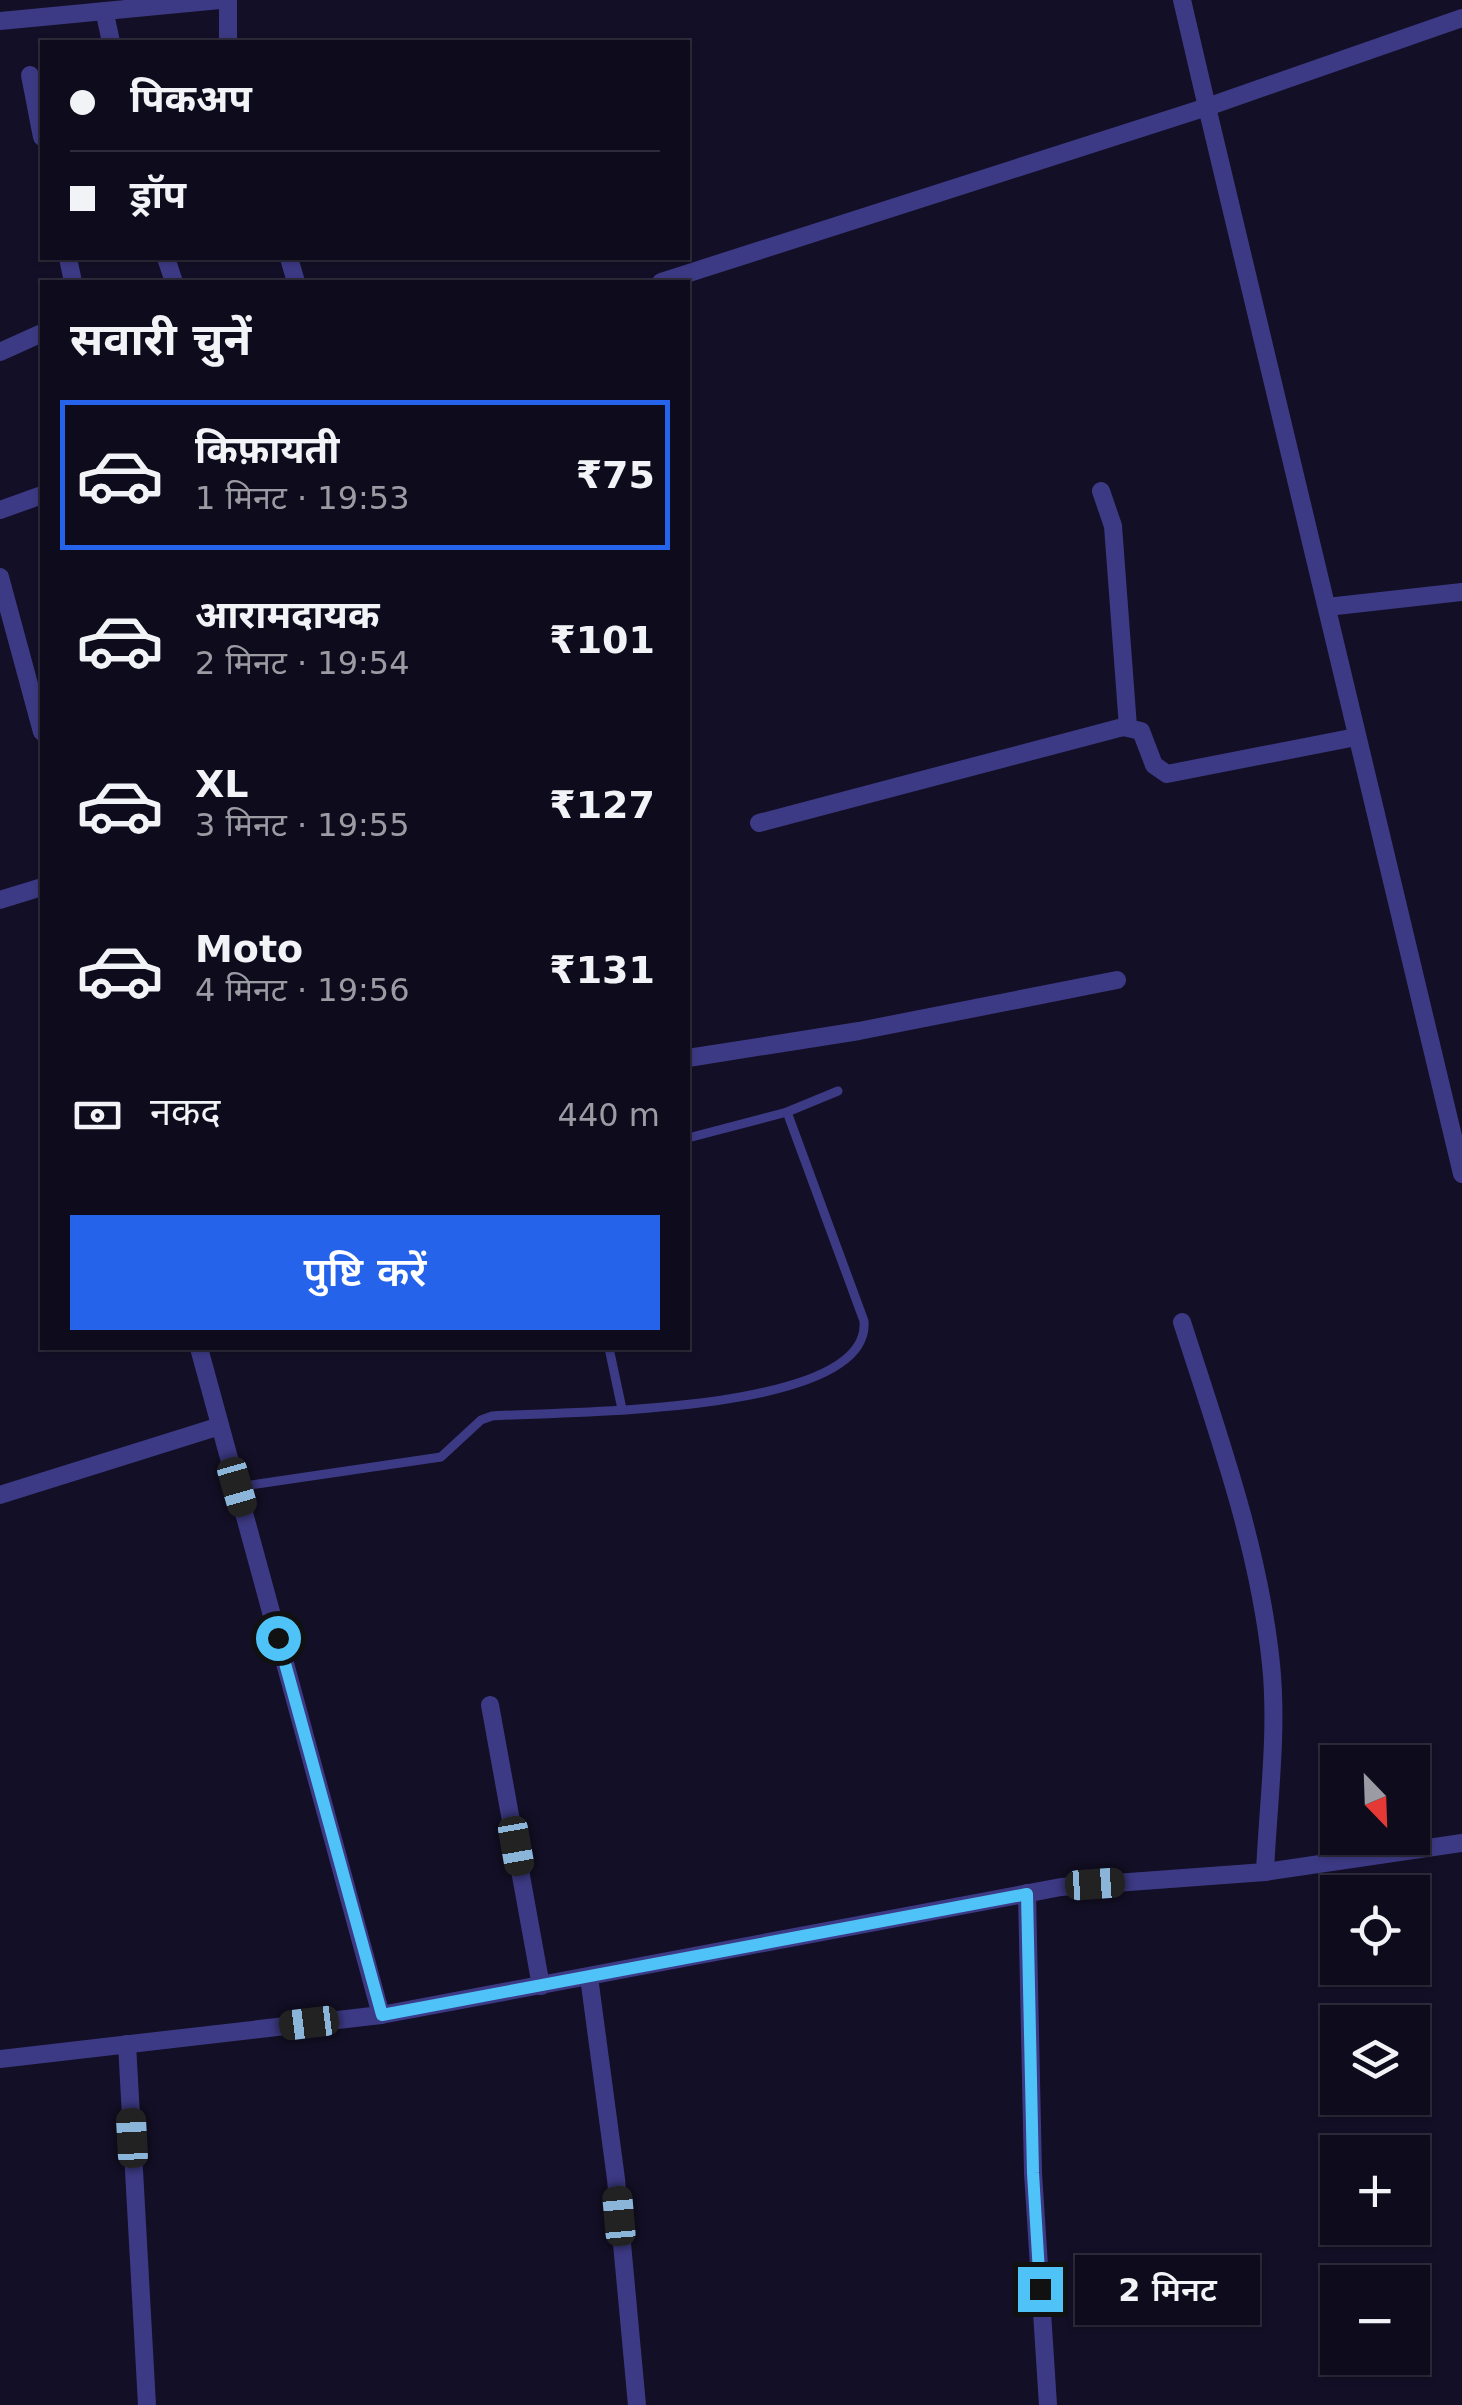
<!DOCTYPE html>
<html lang="hi">
<head>
<meta charset="utf-8">
<style>
  :root { --surface:#0e0b1c; --page:#171425; --text:#f1f3f6; --muted:#9b9ba3; --line:#2e2b3b; --accent:#2563eb }
  body { margin:0; font-family:"DejaVu Sans","Noto Sans Devanagari",sans-serif; background:var(--page); color:var(--text); height:100vh; display:flex; flex-direction:column; font-size:38px; white-space:nowrap }
  * { box-sizing:border-box; margin:0 }
  p { font-size:32px; color:var(--muted) }
  .icon { flex:none; width:55px; height:55px; fill:none; stroke:currentColor; stroke-width:2; stroke-linecap:round; stroke-linejoin:round }
  .map { position:relative; flex:1; overflow:hidden }
  .panel { position:absolute; left:40px; top:280px; width:650px; height:1070px; display:flex; flex-direction:column; background:var(--surface); border-radius:0px; box-shadow:0 2px 8px #0004,0 0 0 2px var(--line) }
  .panel>* { flex:none }
  .hud { position:absolute; left:40px; top:40px; width:650px; height:220px; border-radius:0px; box-shadow:0 2px 8px #0004,0 0 0 2px var(--line); display:grid; align-content:center; height:220px; padding:0 30px; background:var(--surface) }
  .needle { width:65px; rotate:157deg }
  .fabs { position:absolute; left:1320px; top:1745px; display:grid; gap:20px }
  .fabs a { display:grid; place-items:center; width:110px; height:110px; border-radius:0px; background:var(--surface); box-shadow:0 2px 8px #0004,0 0 0 2px var(--line); font-size:50px }
  .end { position:absolute; width:45px; height:45px; margin:-22px; border:12px solid #4fc3f7; background:#111; box-shadow:0 0 0 5px #111 }
  .from { border-radius:50% }
  .bubble { position:absolute; height:70px; border-radius:0px; background:var(--surface); box-shadow:0 2px 8px #0004,0 0 0 2px var(--line); font-size:32px; font-weight:600; line-height:70px; text-align:center }
  .car { position:absolute; width:30px; height:60px; margin:-30px -15px; border-radius:12px; box-shadow:0 0 8px 2px #0007; background:linear-gradient(#222 24%,#8ab4d8 0 40%,#222 0 76%,#8ab4d8 0 86%,#222 0) }
  .hud b { display:flex; align-items:center; gap:35px; height:95px; font-size:38px }
  .hud b+b { border-top:2px solid var(--line) }
  .hud i { width:25px; height:25px; background:var(--text) }
  ul { padding:0; list-style:none }
  li { display:flex; align-items:center; gap:30px; height:150px; margin:0 20px 15px; padding:0 10px; border:5px solid transparent; border-radius:0px }
  li div { flex:1 }
  li b { display:block; font-size:38px }
  li em { font-style:normal; font-weight:600 }
  li.selected { border-color:var(--accent) }
  li>.icon { width:90px; height:90px; stroke-width:1.5 }
  h2 { padding:0 30px; font-size:45px; line-height:120px }
  .pay { display:flex; align-items:center; gap:25px; height:110px; padding:0 30px; font-size:38px }
  .pay p { margin-inline-start:auto }
  .button { display:flex; gap:20px; margin-top:auto; padding:20px 30px }
  .button a { flex:1; height:115px; border-radius:0px; background:var(--accent); color:#fff; font-size:40px; font-weight:600; line-height:115px; text-align:center }
  .map>svg:first-child { display:block }
  .lines { fill:none; stroke-linecap:round; stroke-linejoin:round }
  .service { stroke:#3d3a85; stroke-width:9 }
  .minor { stroke:#3d3a85; stroke-width:18 }
  .route { stroke:#4fc3f7; stroke-width:12 }
</style>
</head>
<body>
<div class="map">
<svg width="1462" height="2405" viewBox="0 0 1462 2405">
  <rect width="100%" height="100%" fill="#130f26"/>
  <g class="lines">
    <g class="service">
      <polyline points="688,1138 787,1112 838,1091"/>
      <polyline points="609,1348 622,1409"/>
      <path d="M237 1487 441 1457 481 1420 492 1416C557 1411 872 1416 864 1321L787 1112"/>
    </g>
    <g class="minor">
      <polyline points="1182,0 1207,107 1462,18"/>
      <polyline points="105,14 111,42"/>
      <polyline points="0,21 220,0"/>
      <polyline points="228,42 228,0"/>
      <polyline points="30,75 42,137"/>
      <polyline points="68,258 73,282"/>
      <polyline points="166,258 174,282"/>
      <polyline points="289,258 296,282"/>
      <polyline points="661,282 1207,107 1462,1174"/>
      <polyline points="0,352 42,333"/>
      <polyline points="1101,491 1113,526 1128,727"/>
      <polyline points="0,510 42,495"/>
      <polyline points="0,577 42,732"/>
      <polyline points="1327,607 1462,592"/>
      <polyline points="759,823 1123,727 1141,731 1154,765 1167,774 1356,737"/>
      <polyline points="0,900 42,887"/>
      <polyline points="688,1058 859,1031 1117,980"/>
      <path d="M1182 1322C1218 1434 1259 1547 1271 1664 1278 1732 1268 1804 1265 1872"/>
      <polyline points="199,1348 381,2015"/>
      <polyline points="0,1495 220,1426"/>
      <polyline points="490,1705 541,1986"/>
      <polyline points="1027,1893 1033,2173 1048,2405"/>
      <polyline points="589,1977 616,2179 637,2405"/>
      <polyline points="127,2044 147,2405"/>
      <polyline points="0,2059 381,2015 1061,1887 1265,1872 1462,1843"/>
    </g>
  </g>
  <g class="lines">
    <polyline class="route" points="278,1638 382,2015 1027,1894 1033,2173 1040,2289"/>
  </g>
</svg>
<div class="fabs">
<a><svg class="needle" viewBox="-14 -14 28 28"><path d="M0-13l5 13h-10z" fill="#e53935"/><path d="M0 13l5-13h-10z" fill="#9b9ba3"/></svg></a>
<a><svg class="icon" aria-label="locate" viewBox="0 0 24 24"><circle cx="12" cy="12" r="6"/><path d="M12 2v4M12 18v4M2 12h4M18 12h4"/></svg></a>
<a><svg class="icon" aria-label="layers" viewBox="0 0 24 24"><path d="M12 4l9 5-9 5-9-5zM3 14l9 5 9-5"/></svg></a>
<a>+</a>
<a>−</a>
</div>
<i class="end from" style="left:278px;top:1638px"></i>
<i class="end" style="left:1040px;top:2289px"></i>
<div class="bubble" style="left:1075px;top:2255px;width:185px">2 मिनट</div>
<i class="car" style="left:237px;top:1487px;rotate:164deg"></i>
<i class="car" style="left:516px;top:1846px;rotate:170deg"></i>
<i class="car" style="left:1095px;top:1884px;rotate:86deg"></i>
<i class="car" style="left:309px;top:2023px;rotate:263deg"></i>
<i class="car" style="left:132px;top:2138px;rotate:357deg"></i>
<i class="car" style="left:619px;top:2216px;rotate:355deg"></i>
<div class="hud">
<b><i class="from"></i>पिकअप</b>
<b><i></i>ड्रॉप</b>
</div>
<section class="panel">
<h2>सवारी चुनें</h2>
<ul>
<li class="selected"><svg class="icon" aria-label="car" viewBox="0 0 24 24"><path d="M5 17H2v-5l4-1 3-4h7l3 4 3 1v5h-3M9 17h6M6 11h13"/><circle cx="7" cy="17" r="2"/><circle cx="17" cy="17" r="2"/></svg><div><b>किफ़ायती</b><p>1 मिनट · 19:53</p></div><em>₹75</em></li>
<li><svg class="icon" aria-label="car" viewBox="0 0 24 24"><path d="M5 17H2v-5l4-1 3-4h7l3 4 3 1v5h-3M9 17h6M6 11h13"/><circle cx="7" cy="17" r="2"/><circle cx="17" cy="17" r="2"/></svg><div><b>आरामदायक</b><p>2 मिनट · 19:54</p></div><em>₹101</em></li>
<li><svg class="icon" aria-label="car" viewBox="0 0 24 24"><path d="M5 17H2v-5l4-1 3-4h7l3 4 3 1v5h-3M9 17h6M6 11h13"/><circle cx="7" cy="17" r="2"/><circle cx="17" cy="17" r="2"/></svg><div><b>XL</b><p>3 मिनट · 19:55</p></div><em>₹127</em></li>
<li><svg class="icon" aria-label="car" viewBox="0 0 24 24"><path d="M5 17H2v-5l4-1 3-4h7l3 4 3 1v5h-3M9 17h6M6 11h13"/><circle cx="7" cy="17" r="2"/><circle cx="17" cy="17" r="2"/></svg><div><b>Moto</b><p>4 मिनट · 19:56</p></div><em>₹131</em></li>
</ul>
<div class="pay"><svg class="icon" aria-label="cash" viewBox="0 0 24 24"><path d="M3 7h18v10H3z"/><circle cx="12" cy="12" r="2"/></svg>नकद<p>440 m</p></div>
<div class="button"><a>पुष्टि करें</a></div>
</section>
</div>
</body>
</html>
